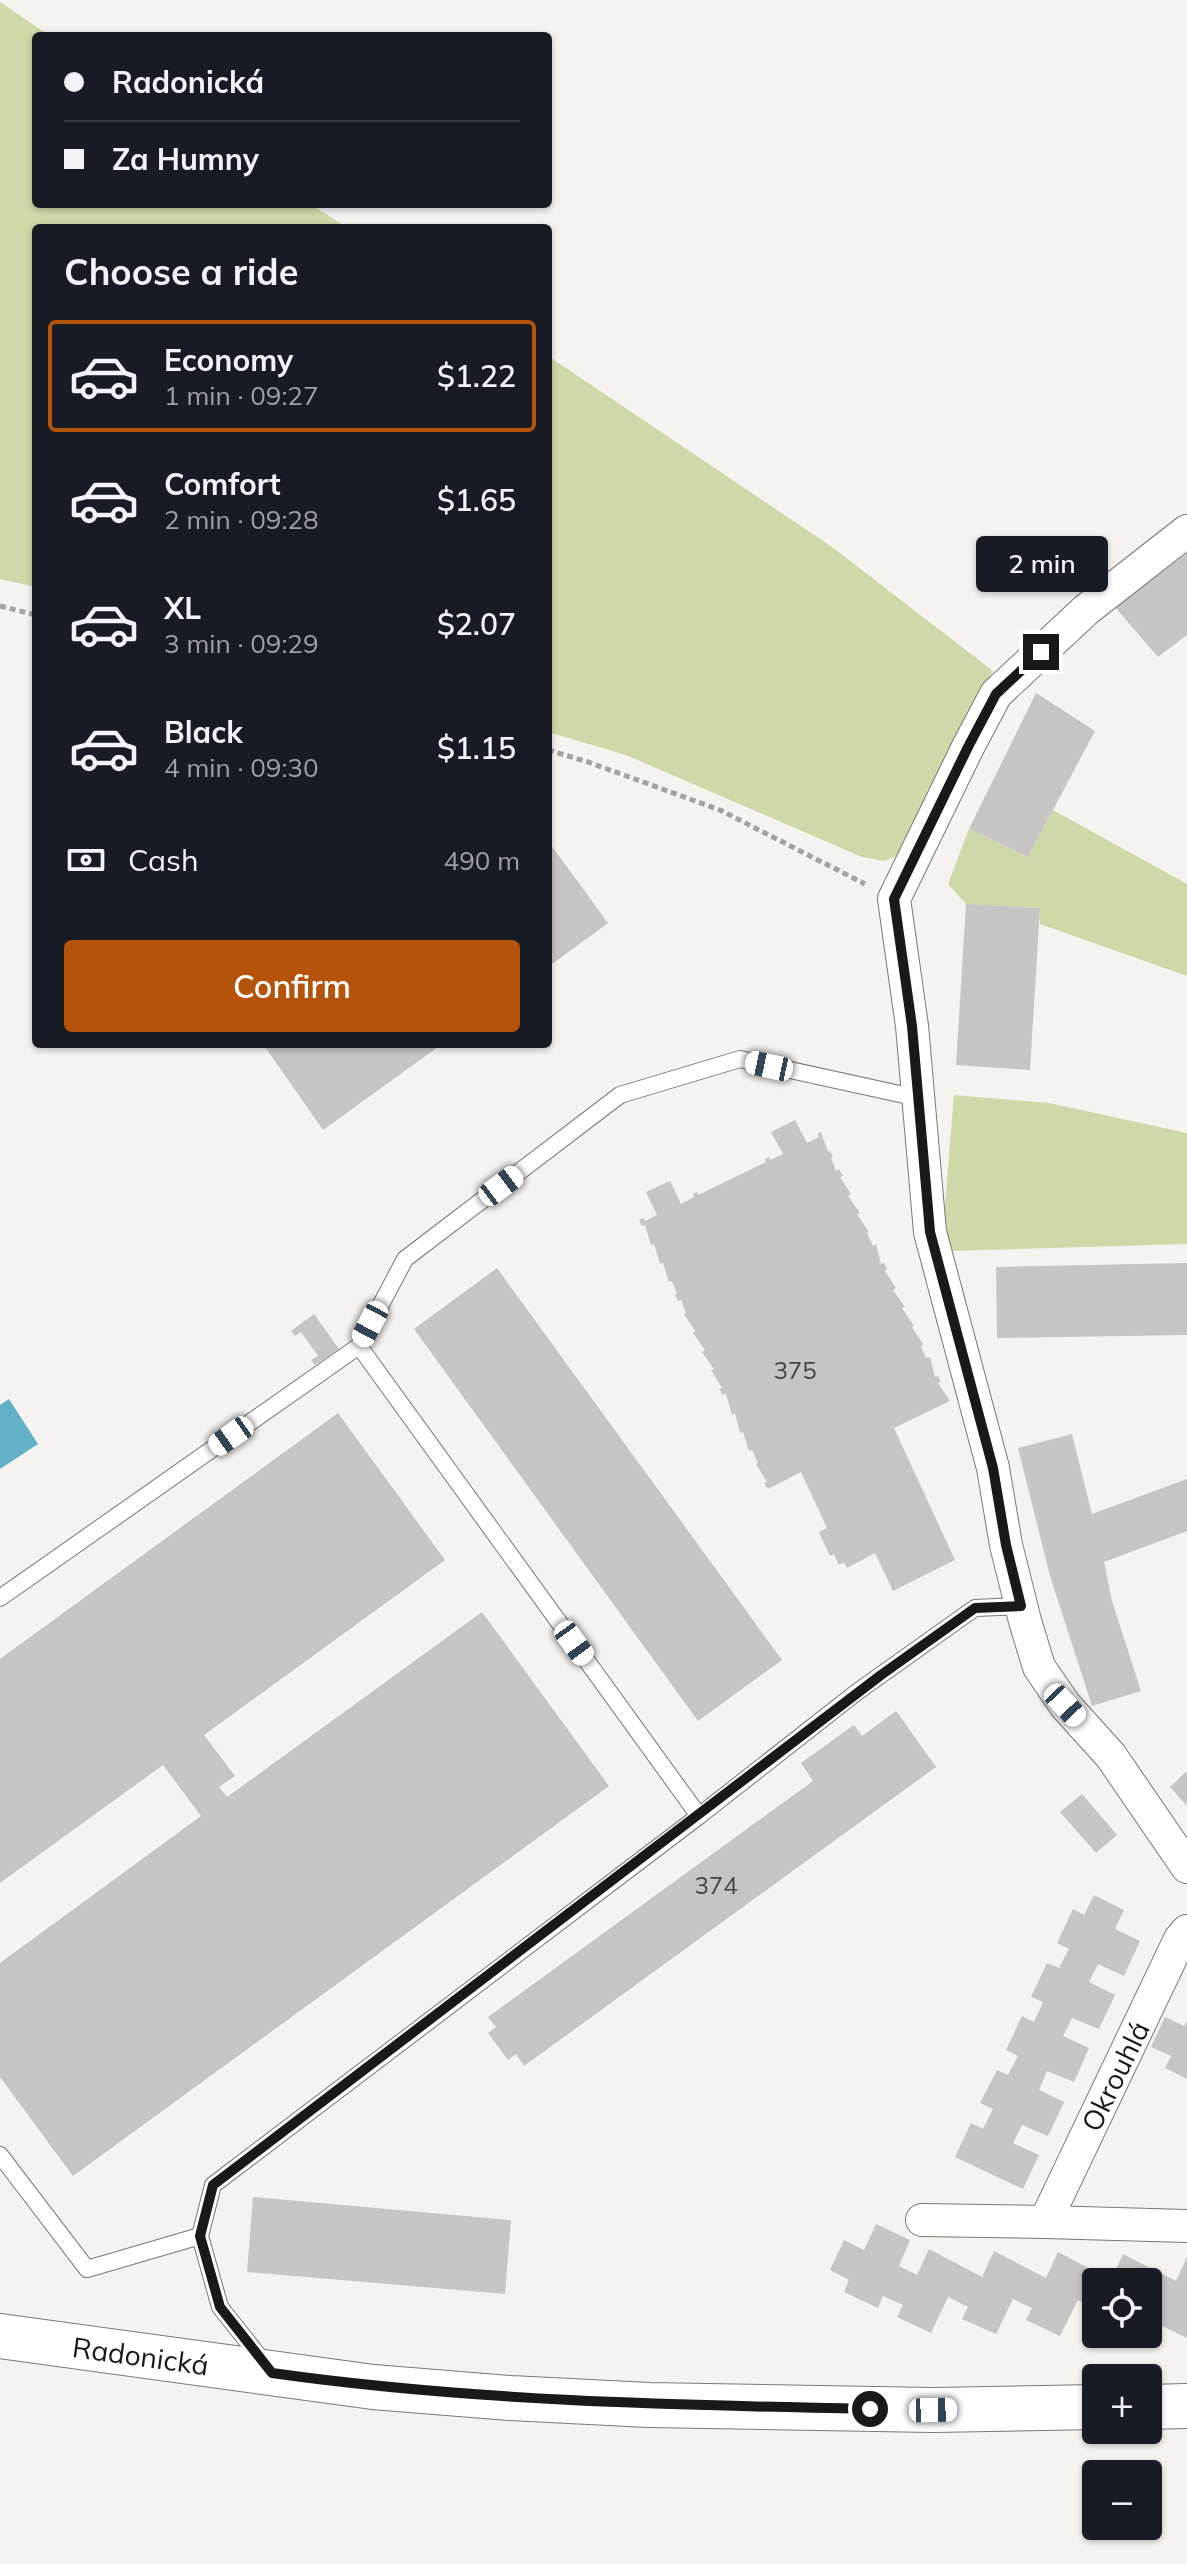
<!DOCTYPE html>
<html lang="en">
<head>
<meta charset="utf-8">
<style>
  :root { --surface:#171b24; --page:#242831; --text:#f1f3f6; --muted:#9ea1a6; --line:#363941; --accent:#b45309 }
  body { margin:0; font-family:Mulish,sans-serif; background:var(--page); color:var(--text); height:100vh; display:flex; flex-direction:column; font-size:30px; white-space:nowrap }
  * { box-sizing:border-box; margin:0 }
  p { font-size:26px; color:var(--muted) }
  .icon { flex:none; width:44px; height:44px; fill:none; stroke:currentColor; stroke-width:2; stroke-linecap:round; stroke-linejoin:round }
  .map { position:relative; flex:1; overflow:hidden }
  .sheet { position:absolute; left:32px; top:224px; width:520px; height:824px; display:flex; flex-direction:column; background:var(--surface); border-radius:8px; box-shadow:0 2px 6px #0004 }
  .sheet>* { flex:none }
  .top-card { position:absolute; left:32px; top:32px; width:520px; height:176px; border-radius:8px; box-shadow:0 2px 6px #0004; display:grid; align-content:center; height:176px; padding:0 32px; background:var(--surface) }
  .fabs { position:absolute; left:1082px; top:2268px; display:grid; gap:16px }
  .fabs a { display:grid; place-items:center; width:80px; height:80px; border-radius:8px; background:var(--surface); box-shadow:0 2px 6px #0004; font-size:40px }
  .end { position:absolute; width:36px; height:36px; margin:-18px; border:10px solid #1a1918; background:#fff; box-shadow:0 0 0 4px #fff }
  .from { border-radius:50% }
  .bubble { position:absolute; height:56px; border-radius:8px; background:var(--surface); box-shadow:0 2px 6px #0004; font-size:26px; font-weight:600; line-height:56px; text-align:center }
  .car { position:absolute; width:24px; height:48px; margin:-24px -12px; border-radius:10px; box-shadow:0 0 6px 2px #0007; background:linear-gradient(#fff 24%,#345 0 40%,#fff 0 76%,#345 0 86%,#fff 0) }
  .top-card b { display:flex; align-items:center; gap:28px; height:76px; font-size:30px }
  .top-card b+b { border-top:2px solid var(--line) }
  .top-card i { width:20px; height:20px; background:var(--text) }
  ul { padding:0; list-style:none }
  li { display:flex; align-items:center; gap:24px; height:112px; margin:0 16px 12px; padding:0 16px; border:4px solid transparent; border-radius:8px }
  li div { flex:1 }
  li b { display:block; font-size:30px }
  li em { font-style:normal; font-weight:600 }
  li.selected { border-color:var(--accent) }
  li>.icon { width:72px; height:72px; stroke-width:1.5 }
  h2 { padding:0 32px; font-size:36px; line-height:96px }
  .pay { display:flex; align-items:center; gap:20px; height:88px; padding:0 32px; font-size:30px }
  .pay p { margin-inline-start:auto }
  .button { display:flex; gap:16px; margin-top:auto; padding:16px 32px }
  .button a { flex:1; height:92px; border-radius:8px; background:var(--accent); color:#fff; font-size:32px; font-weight:600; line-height:92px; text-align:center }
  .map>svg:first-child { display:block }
  .green { fill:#cdd9a8 }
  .water { fill:#63b1c6 }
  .building { fill:#c9c4c4 }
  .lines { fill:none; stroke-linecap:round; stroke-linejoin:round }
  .lane-casing { stroke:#7a7774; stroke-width:18 }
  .street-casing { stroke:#7a7774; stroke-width:34 }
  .secondary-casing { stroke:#7a7774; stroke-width:46 }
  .path { stroke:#a4a19e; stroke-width:5; stroke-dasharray:6 4; stroke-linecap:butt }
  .lane { stroke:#fff; stroke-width:16 }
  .street { stroke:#fff; stroke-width:32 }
  .secondary { stroke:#fff; stroke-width:44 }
  .route { stroke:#1a1918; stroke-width:10 }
  .labels { text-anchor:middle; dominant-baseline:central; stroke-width:6; stroke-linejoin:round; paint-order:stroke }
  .number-label { font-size:24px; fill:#464443 }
  .street-label { font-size:28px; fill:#1a1918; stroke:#fff }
</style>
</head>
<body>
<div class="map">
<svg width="1187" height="2564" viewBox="0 0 1187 2564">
  <rect width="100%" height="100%" fill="#f6f2ef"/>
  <g class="green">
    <polygon points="0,2 50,36 36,36 36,204 310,204 348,228 36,228 36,587 0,579"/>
    <polygon points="548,356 832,547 993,671 929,788 916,822 898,856 884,861 862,857 626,755 548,732"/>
    <polygon points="1053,810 1187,884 1187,976 1040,924 1039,908 966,904 948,884 969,829 1028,857"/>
    <polygon points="954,1095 1049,1103 1187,1133 1187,1244 949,1251 943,1229"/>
  </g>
  <polygon class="water" points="9,1399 38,1444 0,1469 0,1405"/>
  <g class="building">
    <polygon points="1187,553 1187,635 1158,657 1114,606"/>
    <polygon points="1036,693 1095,731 1028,857 969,829"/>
    <polygon points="548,841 608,923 548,967"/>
    <polygon points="966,904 1040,908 1030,1070 956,1065"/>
    <polygon points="263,1044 442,1044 323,1130"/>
    <polygon points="795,1120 807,1143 819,1137 817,1134 821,1132 828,1152 830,1151 833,1157 831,1158 836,1171 839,1169 843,1176 840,1177 851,1194 848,1196 860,1213 857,1214 869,1232 867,1233 873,1246 876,1244 881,1264 884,1263 887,1269 885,1271 896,1288 893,1290 905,1307 902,1308 914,1326 912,1327 923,1344 921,1346 926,1358 930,1357 935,1377 938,1376 941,1382 938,1383 950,1401 894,1428 955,1560 893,1591 875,1553 847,1568 844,1562 839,1565 834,1554 830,1556 819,1532 827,1528 801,1472 768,1489 764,1483 767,1482 756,1464 758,1463 752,1450 749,1451 743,1432 740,1433 735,1413 732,1415 726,1394 723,1395 719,1389 722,1388 711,1370 714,1369 702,1352 705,1350 693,1333 695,1331 684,1314 686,1313 681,1300 678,1301 675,1295 677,1294 672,1281 669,1282 663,1263 660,1264 654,1244 651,1245 645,1225 642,1226 639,1220 643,1218 645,1221 657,1215 646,1192 670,1181 681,1204 694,1197 693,1194 697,1192 698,1195 766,1162 765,1159 769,1157 770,1160 783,1154 771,1132"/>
    <polygon points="1187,1263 1187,1335 997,1338 996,1267"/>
    <polygon points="497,1268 782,1660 698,1721 414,1329"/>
    <polygon points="314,1314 339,1349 315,1365 311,1360 318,1356 301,1332 295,1336 291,1331"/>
    <polygon points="338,1413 445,1560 204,1735 235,1776 219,1787 227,1797 482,1612 609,1786 73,2176 0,2077 0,1963 201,1816 163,1765 0,1883 0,1659"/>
    <polygon points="1072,1434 1092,1514 1187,1479 1187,1531 1104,1562 1112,1601 1141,1691 1092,1706 1050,1576 1018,1448"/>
    <polygon points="896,1711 936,1767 524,2066 516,2054 508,2060 488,2033 496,2027 488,2017 813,1781 801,1763 854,1725 862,1736"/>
    <polygon points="1187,1771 1187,1806 1170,1787"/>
    <polygon points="1082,1794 1117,1835 1096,1853 1060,1812"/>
    <polygon points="1094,1895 1124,1910 1115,1929 1140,1941 1124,1976 1098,1964 1089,1982 1115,1995 1099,2029 1072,2018 1063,2036 1089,2048 1074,2082 1047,2071 1039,2090 1064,2102 1048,2136 1022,2125 1013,2143 1039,2155 1023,2189 955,2157 971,2123 983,2129 993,2109 980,2103 997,2070 1008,2075 1018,2056 1006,2050 1022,2016 1034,2022 1043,2002 1031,1997 1047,1963 1059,1968 1069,1949 1057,1943 1073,1909 1084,1915"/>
    <polygon points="1165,2017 1184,2026 1187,2021 1187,2079 1165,2068 1171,2056 1151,2047"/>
    <polygon points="253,2197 511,2220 505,2294 247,2272"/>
    <polygon points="876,2224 910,2240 899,2266 917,2275 929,2249 982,2277 994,2251 1046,2278 1058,2252 1111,2280 1123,2254 1176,2281 1187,2257 1187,2338 1156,2323 1161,2311 1148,2305 1148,2282 1096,2282 1096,2309 1078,2300 1060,2336 1026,2320 1032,2308 1013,2299 996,2334 962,2319 968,2307 948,2297 931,2333 897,2317 903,2305 883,2296 878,2308 844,2292 849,2280 830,2270 844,2240 864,2250"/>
  </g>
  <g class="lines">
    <g class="lane-casing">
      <g id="lane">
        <polyline points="359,1346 405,1259 620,1095 740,1059 918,1098"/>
        <polyline points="0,1598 359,1346 699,1816 213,2185 200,2236 220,2307 266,2365"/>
        <polyline points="699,1816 857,1692 975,1608 1021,1606"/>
        <polyline points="0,2155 87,2269 200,2236"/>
      </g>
    </g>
    <g class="street-casing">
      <g id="street">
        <polyline points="1187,531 1086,610 996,694 968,747 894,899 912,1026 930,1232 993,1468 1006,1545 1025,1621 1039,1667 1065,1705 1111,1756 1187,1867"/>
        <polyline points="1187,1931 1180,1939 1045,2222 1187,2226"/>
        <polyline points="922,2220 1045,2222"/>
      </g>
    </g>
    <g class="secondary-casing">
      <g id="secondary">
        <path id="s1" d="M0 2336 373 2387 510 2398 649 2405 933 2410 1096 2407"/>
        <polyline points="1148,2407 1187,2406"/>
      </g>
    </g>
    <g class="path">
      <polyline points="0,606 36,615"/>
      <polyline points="548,750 588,762 720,810 865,884"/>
    </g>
    <use href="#lane" class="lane"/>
    <use href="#street" class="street"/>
    <use href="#secondary" class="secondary"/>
  </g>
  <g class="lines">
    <path class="route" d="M870 2409C670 2405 470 2401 272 2373L220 2307 200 2236 213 2185 881 1675 975 1608 1021 1606 1006 1545 993 1468 930 1232 912 1026 894 899 968 747 996 694 1041 652"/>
  </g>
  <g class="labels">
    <g class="number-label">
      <text x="795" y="1370">375</text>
      <text x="716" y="1885">374</text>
    </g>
    <g class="street-label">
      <text transform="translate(1115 2076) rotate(-64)">Okrouhlá</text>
      <text stroke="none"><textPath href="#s1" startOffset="142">Radonická</textPath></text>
    </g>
  </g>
</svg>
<div class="fabs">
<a><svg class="icon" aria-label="locate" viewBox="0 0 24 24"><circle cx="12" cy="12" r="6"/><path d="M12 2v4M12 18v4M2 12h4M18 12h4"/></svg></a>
<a>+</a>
<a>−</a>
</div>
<i class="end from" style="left:870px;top:2409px"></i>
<i class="end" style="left:1041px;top:652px"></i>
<div class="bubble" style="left:976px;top:536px;width:132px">2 min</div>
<i class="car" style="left:769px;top:1066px;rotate:282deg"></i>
<i class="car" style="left:501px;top:1186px;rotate:53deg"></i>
<i class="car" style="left:370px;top:1324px;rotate:208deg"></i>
<i class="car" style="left:231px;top:1436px;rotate:235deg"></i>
<i class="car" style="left:574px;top:1643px;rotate:144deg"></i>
<i class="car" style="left:1065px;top:1705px;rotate:137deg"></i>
<i class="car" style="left:933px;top:2410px;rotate:89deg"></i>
<div class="top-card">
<b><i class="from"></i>Radonická</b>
<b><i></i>Za Humny</b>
</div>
<section class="sheet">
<h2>Choose a ride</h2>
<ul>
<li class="selected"><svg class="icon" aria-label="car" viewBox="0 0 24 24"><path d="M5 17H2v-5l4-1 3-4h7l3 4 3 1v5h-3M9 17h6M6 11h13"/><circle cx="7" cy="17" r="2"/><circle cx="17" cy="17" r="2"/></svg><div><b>Economy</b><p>1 min · 09:27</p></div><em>$1.22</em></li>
<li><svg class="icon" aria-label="car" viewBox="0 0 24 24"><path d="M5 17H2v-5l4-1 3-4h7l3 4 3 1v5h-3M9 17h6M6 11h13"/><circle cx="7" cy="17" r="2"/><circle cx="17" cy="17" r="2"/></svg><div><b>Comfort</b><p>2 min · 09:28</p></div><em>$1.65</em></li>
<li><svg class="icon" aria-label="car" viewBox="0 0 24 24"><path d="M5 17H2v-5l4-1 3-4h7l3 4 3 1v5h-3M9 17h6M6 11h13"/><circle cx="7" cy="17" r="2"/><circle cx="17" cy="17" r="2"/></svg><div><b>XL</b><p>3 min · 09:29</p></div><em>$2.07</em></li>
<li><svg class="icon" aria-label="car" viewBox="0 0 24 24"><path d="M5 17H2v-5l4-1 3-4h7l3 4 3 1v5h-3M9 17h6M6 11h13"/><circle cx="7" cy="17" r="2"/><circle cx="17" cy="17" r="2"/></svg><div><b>Black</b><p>4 min · 09:30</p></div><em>$1.15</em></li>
</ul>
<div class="pay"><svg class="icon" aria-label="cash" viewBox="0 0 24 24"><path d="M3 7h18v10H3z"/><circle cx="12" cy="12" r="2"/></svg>Cash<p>490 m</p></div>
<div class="button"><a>Confirm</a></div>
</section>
</div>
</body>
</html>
